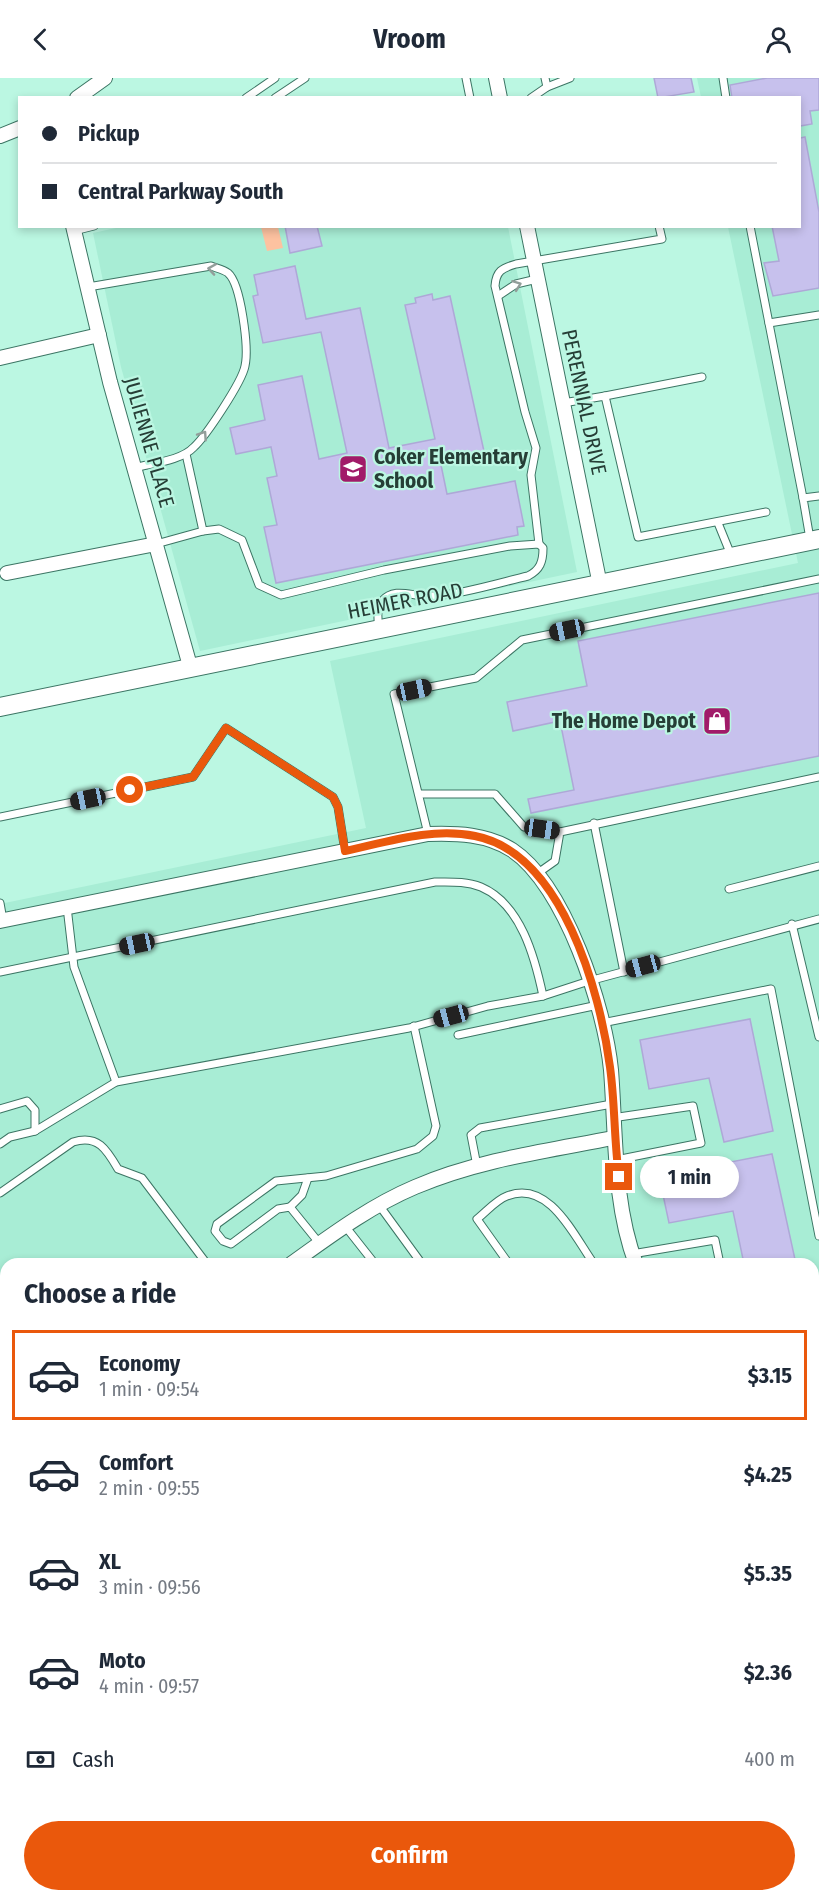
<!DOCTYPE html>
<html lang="en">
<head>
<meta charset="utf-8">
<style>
  :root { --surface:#fff; --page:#f2f2f3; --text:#1f2937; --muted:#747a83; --line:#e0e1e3; --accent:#ea580c }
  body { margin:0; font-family:"Fira Sans Condensed",sans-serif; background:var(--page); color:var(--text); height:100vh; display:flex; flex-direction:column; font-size:22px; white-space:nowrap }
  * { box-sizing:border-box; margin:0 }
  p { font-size:20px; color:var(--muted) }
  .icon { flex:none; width:33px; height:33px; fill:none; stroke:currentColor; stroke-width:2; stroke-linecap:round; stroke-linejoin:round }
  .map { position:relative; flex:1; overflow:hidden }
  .panel { position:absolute; left:0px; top:1180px; width:819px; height:644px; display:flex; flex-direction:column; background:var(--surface); border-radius:18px 18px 0 0; box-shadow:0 3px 9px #0003 }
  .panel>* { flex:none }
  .hud { position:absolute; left:18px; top:18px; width:783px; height:132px; border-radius:0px; box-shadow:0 3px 9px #0003; display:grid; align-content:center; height:132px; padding:0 24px; background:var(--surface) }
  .end { position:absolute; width:27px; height:27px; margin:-14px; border:8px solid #ea580c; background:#fff; box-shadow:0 0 0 3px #fff }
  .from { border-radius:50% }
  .bubble { position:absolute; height:42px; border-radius:21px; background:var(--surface); box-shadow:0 3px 9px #0003; font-size:20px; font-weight:700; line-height:42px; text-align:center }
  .car { position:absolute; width:18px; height:36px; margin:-18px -9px; border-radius:8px; box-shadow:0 0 4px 2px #0007; background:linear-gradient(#222 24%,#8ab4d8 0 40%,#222 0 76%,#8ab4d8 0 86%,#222 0) }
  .hud b { display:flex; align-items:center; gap:21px; height:57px; font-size:22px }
  .hud b+b { border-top:2px solid var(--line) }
  .hud i { width:15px; height:15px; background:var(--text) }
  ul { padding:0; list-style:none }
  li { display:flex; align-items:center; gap:18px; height:90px; margin:0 12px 9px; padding:0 12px; border:3px solid transparent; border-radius:0px }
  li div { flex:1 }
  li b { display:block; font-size:22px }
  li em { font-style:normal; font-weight:700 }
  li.on { border-color:var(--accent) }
  li>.icon { width:54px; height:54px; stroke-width:1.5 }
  h2 { padding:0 24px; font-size:27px; line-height:72px }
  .pay { display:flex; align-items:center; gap:15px; height:66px; padding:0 24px; font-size:22px }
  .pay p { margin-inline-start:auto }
  .button { display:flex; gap:12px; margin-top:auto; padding:12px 24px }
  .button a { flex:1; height:69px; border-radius:36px; background:var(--accent); color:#fff; font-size:24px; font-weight:700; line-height:69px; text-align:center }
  header { display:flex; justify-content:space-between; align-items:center; height:78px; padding:0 24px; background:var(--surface); font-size:27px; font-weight:700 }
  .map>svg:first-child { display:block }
  .built { fill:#a8edd5 }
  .green { fill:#fdc2a0 }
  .building { fill:#c7c1ed; stroke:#aea8d7; stroke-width:1.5 }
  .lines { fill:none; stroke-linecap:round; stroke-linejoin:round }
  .service-casing { stroke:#3c7564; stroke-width:9 }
  .minor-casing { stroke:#3c7564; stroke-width:16 }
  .tertiary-casing { stroke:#3c7564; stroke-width:20 }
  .secondary-casing { stroke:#3c7564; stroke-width:22 }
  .motorway-casing { stroke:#7da5b3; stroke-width:28 }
  .service { stroke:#fff; stroke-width:7 }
  .minor { stroke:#fff; stroke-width:14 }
  .tertiary { stroke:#fff; stroke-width:18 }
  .secondary { stroke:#e6f5fc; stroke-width:20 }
  .motorway { stroke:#acddf6; stroke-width:26 }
  .oneway { stroke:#929e9a }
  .route { stroke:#ea580c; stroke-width:8 }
  .labels { text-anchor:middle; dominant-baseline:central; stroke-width:4.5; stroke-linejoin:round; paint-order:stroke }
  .street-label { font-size:21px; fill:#263e36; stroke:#bbf7e2 }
  .poi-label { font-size:21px; font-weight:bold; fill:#263e36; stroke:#bbf7e2; text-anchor:start }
</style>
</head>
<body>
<header><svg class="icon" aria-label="back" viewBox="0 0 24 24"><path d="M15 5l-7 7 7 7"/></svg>Vroom<svg class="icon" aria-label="person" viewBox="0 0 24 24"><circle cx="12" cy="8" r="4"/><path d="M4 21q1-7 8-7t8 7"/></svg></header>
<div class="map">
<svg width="819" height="1823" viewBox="0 0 819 1823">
  <rect width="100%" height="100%" fill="#bbf7e2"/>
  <g class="built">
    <polygon points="697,0 819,0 819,1281 813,1285 813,1186 6,1186 6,1818 76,1818 69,1823 0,1823 0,826 366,750 330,583 798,485 728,149 800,148 800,20 701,19"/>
    <polygon points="125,148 508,149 577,494 200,573 121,289 93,155"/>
    <polygon points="391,1818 575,1818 579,1823 384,1823"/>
  </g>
  <polygon class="green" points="261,149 278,149 283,170 267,173"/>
  <g class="building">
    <polygon points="654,0 691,0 694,14 658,20"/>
    <polygon points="767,0 819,0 819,32 810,33 812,46 800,48 800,20 732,20 730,7"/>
    <polygon points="805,59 819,134 819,210 773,218 764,185 779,183 772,148 800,148 800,60"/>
    <polygon points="285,148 317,148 322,168 290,175"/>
    <polygon points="295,188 306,241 360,230 389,370 435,361 405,227 416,225 415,220 432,216 433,222 450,218 485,378 441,387 447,416 515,403 524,448 517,449 518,457 276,505 264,449 277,447 267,400 277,398 271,369 236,376 230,350 265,342 258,307 302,298 319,381 347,375 321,254 263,265 253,218 258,217 254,197"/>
    <polygon points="819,515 819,678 531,735 528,721 574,712 560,643 513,653 507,624 587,608 578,563"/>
    <polygon points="750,941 773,1053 724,1064 709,1000 649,1011 640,962"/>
    <polygon points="772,1076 796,1186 744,1186 733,1133 669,1145 659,1098"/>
  </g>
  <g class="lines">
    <g class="service-casing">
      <g id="service">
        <polyline points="466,0 470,20"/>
        <polyline points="723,0 726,20"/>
        <polyline points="547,9 570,0"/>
        <polyline points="246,20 275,0"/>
        <polyline points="275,20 305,0"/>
        <polyline points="531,20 547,9 545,0"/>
        <polyline points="750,148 803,420"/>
        <polyline points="74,153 94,148"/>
        <path d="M88 209 211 188C216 190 224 192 228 195 241 206 249 270 245 288 242 304 206 358 194 369 181 383 152 385 134 390"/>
        <polyline points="498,218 516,206 537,201"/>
        <polyline points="769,245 819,237"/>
        <polyline points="605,318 702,299"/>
        <polyline points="563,325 605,318 638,459 766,434"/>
        <polyline points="718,445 731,477"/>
        <path d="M203 453 219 451 242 462 259 507 281 517 384 492 510 468 539 466 543 470C543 484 540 492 528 498 498 505 457 518 426 518 411 518 394 509 382 523 376 531 378 542 379 551"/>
        <polyline points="810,461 803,420 819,418"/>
        <polyline points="156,466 203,453 186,376"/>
        <path d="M539 466 531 397 536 370 525 334 495 208C496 193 502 190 516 186L662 161 659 148"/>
        <polyline points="419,716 495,716 524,749 560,754"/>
        <polyline points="0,739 193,699 226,650 333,719 338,729 345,773"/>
        <polyline points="594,745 624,894"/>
        <polyline points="428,756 394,616 476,600 522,562 819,501"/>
        <polyline points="538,795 555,783 560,754 819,699"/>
        <polyline points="729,811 819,788"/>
        <polyline points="0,825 3,842"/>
        <polyline points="67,829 74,889 116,1004"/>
        <polyline points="792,846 819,959"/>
        <path d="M0 894 435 804C451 804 466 803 481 809 521 826 535 880 543 918"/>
        <polyline points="602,945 771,911 819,1158"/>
        <polyline points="458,957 598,927"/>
        <polyline points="0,1031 27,1023 35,1032 35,1053"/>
        <polyline points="612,1040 693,1028 701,1065 616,1082"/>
        <polyline points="0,1066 10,1059 35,1053 116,1004 409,950 488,928 543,918 589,903 819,841"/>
        <polyline points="477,1088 471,1057 480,1050 612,1026"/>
        <path d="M0 1115 73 1064C98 1056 107 1072 118 1091L142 1100 207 1186"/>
        <polyline points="379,1127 422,1186"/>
        <polyline points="290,1129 302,1117 308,1100"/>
        <polyline points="345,1148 375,1186"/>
        <polyline points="320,1166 290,1129 278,1131 231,1166 223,1163 215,1153 217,1146 276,1103 326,1098 417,1071 433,1058 436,1048 414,948"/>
        <polyline points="632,1176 715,1162 720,1186"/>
        <path d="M509 1186 477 1141C486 1134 496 1122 507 1118 549 1101 574 1158 594 1186"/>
        <polyline points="813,1245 819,1240"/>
        <polyline points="0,1311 6,1319"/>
        <polyline points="0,1357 6,1365"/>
        <polyline points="0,1451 6,1446"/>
        <polyline points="813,1637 819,1640"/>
        <polyline points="0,1638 6,1654"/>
        <polyline points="813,1725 819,1717"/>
        <polyline points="585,1818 590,1823"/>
        <polyline points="699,1823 701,1818"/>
      </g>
    </g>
    <g class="minor-casing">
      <g id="minor">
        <polyline points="496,0 500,20"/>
        <polyline points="77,20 105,0"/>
        <polyline points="0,58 20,50"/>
        <polyline points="73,148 110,304 190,588"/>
        <polyline points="527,148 600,507"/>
        <polyline points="0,280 99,257"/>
        <polyline points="7,495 156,466"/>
        <path d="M0 843 428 756C457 755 487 756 512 772 565 807 605 930 611 992 616 1056 613 1125 636 1186"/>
        <path d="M291 1186C330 1158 370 1128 415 1109 478 1082 546 1073 613 1060"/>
        <polyline points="0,1397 6,1393"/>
        <polyline points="0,1753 6,1766"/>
        <polyline points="30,1818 32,1823"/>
        <polyline points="50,1818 58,1823"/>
        <polyline points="83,1823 100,1818"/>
      </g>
    </g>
    <g class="tertiary-casing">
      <polyline id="tertiary" points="0,629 819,461"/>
    </g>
    <g class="secondary-casing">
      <g id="secondary">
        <polyline points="813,1305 819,1301"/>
        <polyline points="813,1492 819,1488"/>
        <polyline points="98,1823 104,1818"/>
        <polyline points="356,1823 363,1818"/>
      </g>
    </g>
    <g class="motorway-casing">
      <g id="motorway">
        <polyline points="813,1379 819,1375"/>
        <polyline points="813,1418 819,1413"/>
        <polyline points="813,1449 819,1444"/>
        <polyline points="200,1823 207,1818"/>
        <polyline points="253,1823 260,1818"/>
      </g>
    </g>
    <use href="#service" class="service"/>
    <use href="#minor" class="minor"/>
    <use href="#tertiary" class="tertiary"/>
    <use href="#secondary" class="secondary"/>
    <use href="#motorway" class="motorway"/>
  </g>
  <defs><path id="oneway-chevron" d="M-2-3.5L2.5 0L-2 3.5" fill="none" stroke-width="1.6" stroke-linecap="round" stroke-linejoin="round" transform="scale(1.5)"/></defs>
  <g class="oneway">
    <use href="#oneway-chevron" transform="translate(212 191) rotate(-171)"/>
    <use href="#oneway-chevron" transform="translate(517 207) rotate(-21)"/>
    <use href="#oneway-chevron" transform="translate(203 357) rotate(-56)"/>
  </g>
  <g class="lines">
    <path class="route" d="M130 712 193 699 226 650 333 719 338 729 345 773C387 764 432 749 475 758 562 775 600 913 610 989 615 1025 614 1062 619 1099"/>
  </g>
  <defs>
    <g id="school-square" transform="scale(1.5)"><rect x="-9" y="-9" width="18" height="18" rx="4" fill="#a11b69" stroke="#bbf7e2"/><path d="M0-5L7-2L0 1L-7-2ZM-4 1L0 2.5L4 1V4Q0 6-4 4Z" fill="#fff"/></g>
    <g id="shop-square" transform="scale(1.5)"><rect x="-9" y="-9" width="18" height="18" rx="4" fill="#a11b69" stroke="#bbf7e2"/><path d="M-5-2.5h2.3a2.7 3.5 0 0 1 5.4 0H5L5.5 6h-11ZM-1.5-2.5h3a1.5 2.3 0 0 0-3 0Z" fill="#fff"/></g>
  </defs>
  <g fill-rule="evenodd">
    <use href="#school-square" x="353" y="391"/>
    <use href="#shop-square" x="717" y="643"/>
  </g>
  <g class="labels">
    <g class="street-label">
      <text transform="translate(584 324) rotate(78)">PERENNIAL DRIVE</text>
      <text transform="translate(149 364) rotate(74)">JULIENNE PLACE</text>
      <text transform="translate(405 523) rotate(-11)">HEIMER ROAD</text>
    </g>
    <g class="poi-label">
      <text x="374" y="379">Coker Elementary<tspan x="374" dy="24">School</tspan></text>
      <text x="696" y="643" text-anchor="end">The Home Depot</text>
    </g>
  </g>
</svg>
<i class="end from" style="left:130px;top:712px"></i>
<i class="end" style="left:619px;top:1099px"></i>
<div class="bubble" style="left:640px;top:1078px;width:99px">1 min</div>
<i class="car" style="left:567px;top:552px;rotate:258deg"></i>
<i class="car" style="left:414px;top:612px;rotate:78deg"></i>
<i class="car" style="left:88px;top:721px;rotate:258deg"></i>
<i class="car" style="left:542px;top:751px;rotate:98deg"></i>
<i class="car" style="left:137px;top:866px;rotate:258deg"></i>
<i class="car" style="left:643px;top:888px;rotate:255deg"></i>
<i class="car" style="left:451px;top:938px;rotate:255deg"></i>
<div class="hud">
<b><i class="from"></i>Pickup</b>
<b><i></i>Central Parkway South</b>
</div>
<section class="panel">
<h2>Choose a ride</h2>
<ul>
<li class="on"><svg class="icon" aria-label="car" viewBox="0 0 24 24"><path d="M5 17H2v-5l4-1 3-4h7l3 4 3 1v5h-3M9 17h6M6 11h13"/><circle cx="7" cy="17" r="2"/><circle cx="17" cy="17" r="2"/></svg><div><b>Economy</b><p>1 min · 09:54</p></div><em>$3.15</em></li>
<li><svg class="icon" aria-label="car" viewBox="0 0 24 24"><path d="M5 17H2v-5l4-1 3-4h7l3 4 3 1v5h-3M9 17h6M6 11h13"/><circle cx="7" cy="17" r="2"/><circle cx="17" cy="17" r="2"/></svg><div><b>Comfort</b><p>2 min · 09:55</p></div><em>$4.25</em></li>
<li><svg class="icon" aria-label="car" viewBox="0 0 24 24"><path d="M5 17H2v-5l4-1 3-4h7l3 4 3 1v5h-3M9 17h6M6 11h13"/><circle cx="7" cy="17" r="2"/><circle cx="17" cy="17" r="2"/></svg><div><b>XL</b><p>3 min · 09:56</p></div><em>$5.35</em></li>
<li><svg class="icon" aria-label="car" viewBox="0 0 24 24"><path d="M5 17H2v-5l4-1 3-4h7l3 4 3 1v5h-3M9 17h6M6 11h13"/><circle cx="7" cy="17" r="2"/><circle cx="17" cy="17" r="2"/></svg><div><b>Moto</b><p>4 min · 09:57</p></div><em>$2.36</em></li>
</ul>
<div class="pay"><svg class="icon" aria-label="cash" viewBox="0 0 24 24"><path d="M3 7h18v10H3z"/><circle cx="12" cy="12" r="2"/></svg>Cash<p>400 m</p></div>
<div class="button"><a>Confirm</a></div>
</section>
</div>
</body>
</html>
